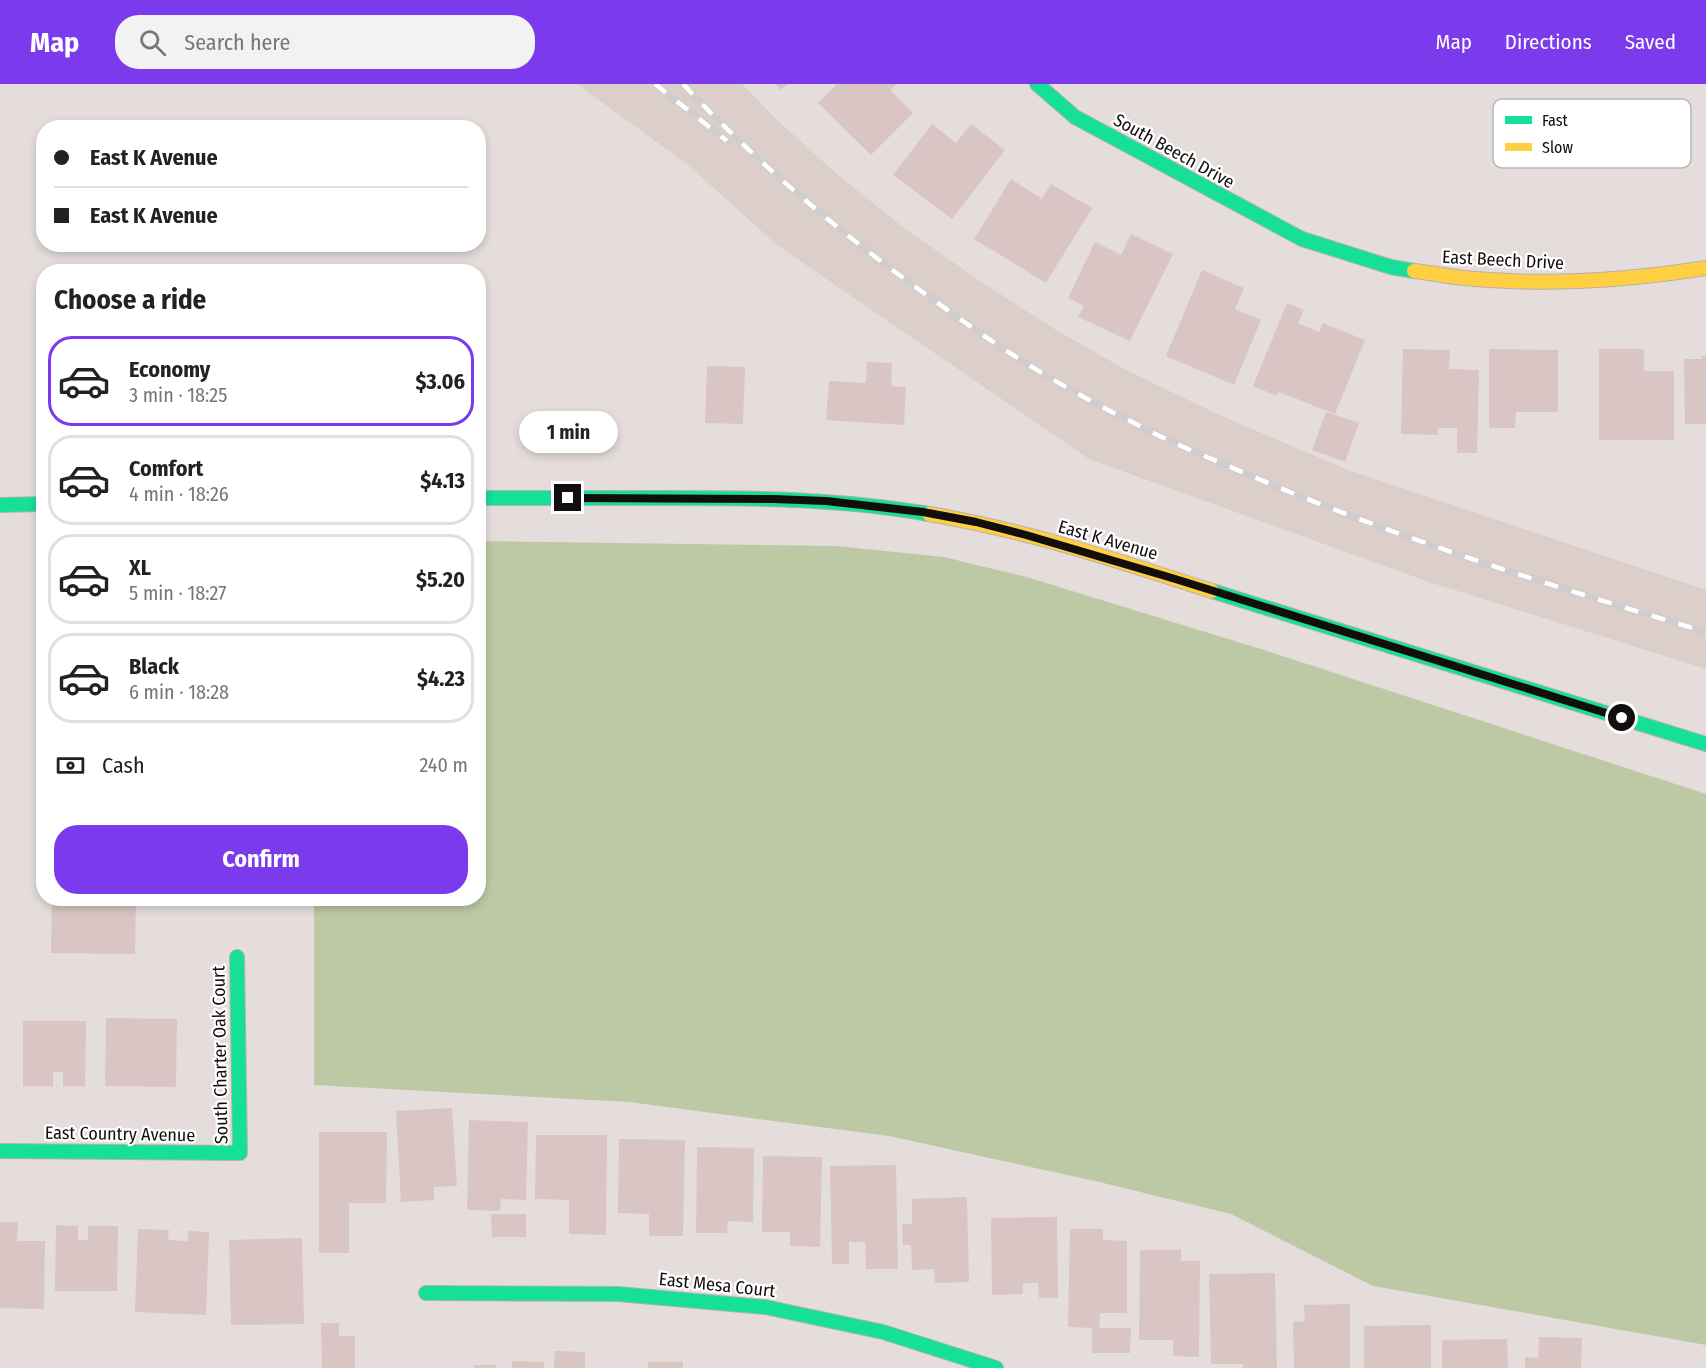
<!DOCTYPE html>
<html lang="en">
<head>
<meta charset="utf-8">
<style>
  :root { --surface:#fff; --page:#f2f2f2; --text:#222; --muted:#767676; --line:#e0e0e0; --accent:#7c3aed }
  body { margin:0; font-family:"Fira Sans Condensed",sans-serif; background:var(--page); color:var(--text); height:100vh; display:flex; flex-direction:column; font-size:22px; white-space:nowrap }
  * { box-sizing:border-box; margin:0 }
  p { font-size:20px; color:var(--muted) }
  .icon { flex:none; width:33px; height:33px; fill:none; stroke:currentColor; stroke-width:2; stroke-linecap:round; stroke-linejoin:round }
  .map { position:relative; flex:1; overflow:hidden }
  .drawer { position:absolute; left:36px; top:180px; width:450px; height:642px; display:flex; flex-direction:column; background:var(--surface); border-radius:24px; box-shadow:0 3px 9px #0003 }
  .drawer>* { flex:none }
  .guide { position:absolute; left:36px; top:36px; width:450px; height:132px; border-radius:24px; box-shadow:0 3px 9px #0003; display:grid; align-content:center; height:132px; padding:0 18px; background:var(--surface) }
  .end { position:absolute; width:27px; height:27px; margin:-14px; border:8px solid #120e0d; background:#fff; box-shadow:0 0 0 3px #fff }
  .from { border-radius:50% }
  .bubble { position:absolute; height:42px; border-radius:21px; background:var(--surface); box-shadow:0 3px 9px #0003; font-size:20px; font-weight:700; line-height:42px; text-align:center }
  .guide b { display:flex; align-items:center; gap:21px; height:57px; font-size:22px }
  .guide b+b { border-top:2px solid var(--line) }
  .guide i { width:15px; height:15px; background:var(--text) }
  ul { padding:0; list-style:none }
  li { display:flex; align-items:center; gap:18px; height:90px; margin:0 12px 9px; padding:0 6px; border:3px solid var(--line); border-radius:24px }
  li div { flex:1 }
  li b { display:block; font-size:22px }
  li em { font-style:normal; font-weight:700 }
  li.selected { border-color:var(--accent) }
  li>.icon { width:54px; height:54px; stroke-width:1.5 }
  h2 { padding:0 18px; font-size:27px; line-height:72px }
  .pay { display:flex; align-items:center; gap:15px; height:66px; padding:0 18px; font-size:22px }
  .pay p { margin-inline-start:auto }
  .cta { display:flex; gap:12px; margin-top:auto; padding:12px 18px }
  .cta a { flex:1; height:69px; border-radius:24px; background:var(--accent); color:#fff; font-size:24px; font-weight:700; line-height:69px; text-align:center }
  header { display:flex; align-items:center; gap:36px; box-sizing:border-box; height:84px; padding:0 30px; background:var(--accent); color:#fff }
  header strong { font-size:28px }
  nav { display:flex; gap:33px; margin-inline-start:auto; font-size:21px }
  .search { width:420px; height:54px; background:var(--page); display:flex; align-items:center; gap:15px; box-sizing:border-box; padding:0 21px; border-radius:24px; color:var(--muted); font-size:22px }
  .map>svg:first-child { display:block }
  .built { fill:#dccec9 }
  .green { fill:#bdc9a5 }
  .building { fill:#d9c6c4 }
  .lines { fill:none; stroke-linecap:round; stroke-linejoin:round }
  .fast-casing { stroke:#b6b1af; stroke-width:16 }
  .slow-casing { stroke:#b6b1af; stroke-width:16 }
  .fast { stroke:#16e098; stroke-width:14 }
  .slow { stroke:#ffcf43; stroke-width:14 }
  .rail-casing { stroke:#cfcdcd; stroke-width:7 }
  .rail { stroke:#fff; stroke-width:4.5; stroke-dasharray:14; stroke-linecap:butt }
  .route { stroke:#120e0d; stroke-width:8 }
  .labels { text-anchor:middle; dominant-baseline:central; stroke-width:4.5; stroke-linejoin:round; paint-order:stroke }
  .street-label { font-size:18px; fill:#120e0d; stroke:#fff }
  .key { fill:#fff; stroke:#b8b7b6; stroke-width:1.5 }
  .key-label { font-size:16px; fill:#120e0d }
</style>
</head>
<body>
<header>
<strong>Map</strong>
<div class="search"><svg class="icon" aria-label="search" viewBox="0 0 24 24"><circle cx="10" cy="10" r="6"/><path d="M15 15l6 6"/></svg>Search here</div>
<nav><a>Map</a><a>Directions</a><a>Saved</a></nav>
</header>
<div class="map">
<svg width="1706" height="1284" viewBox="0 0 1706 1284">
  <rect width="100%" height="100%" fill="#e4dddb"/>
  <polygon class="built" points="577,0 742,0 777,36 838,91 904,144 980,197 1056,246 1128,287 1217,330 1348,386 1706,506 1706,585 1429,498 1089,375 777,161 687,80"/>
  <polygon class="green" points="479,457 836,462 944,473 1030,494 1264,566 1706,710 1706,1261 1373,1202 1231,1130 1095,1097 889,1052 629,1018 314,1001 314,815 478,814"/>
  <g class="building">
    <polygon points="775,0 787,0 781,6"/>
    <polygon points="837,0 897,0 890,6 913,29 871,71 818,19"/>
    <polygon points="932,40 956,59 971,40 1005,66 952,135 893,91"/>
    <polygon points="1011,95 1042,115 1051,100 1092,124 1046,199 974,155"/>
    <polygon points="1131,150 1173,170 1130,257 1078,233 1084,222 1068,214 1095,158 1121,171"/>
    <polygon points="1202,186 1244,204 1235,225 1261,236 1234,301 1166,272"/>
    <polygon points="1287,219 1304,226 1298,239 1319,248 1323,239 1365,256 1335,330 1279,308 1277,312 1253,302"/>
    <polygon points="1403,265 1450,266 1449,285 1479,286 1477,369 1457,369 1457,344 1438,344 1438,351 1401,350"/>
    <polygon points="1489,265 1558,266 1558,328 1516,328 1515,344 1489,344"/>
    <polygon points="1599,265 1644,265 1644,287 1674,287 1674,356 1599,356"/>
    <polygon points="1702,272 1706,272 1706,340 1685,340 1684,275 1702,275"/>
    <polygon points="867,278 892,279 891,302 906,303 904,341 826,336 829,297 866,299"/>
    <polygon points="707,282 745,283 743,340 705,339"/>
    <polygon points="1326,328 1359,339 1345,378 1312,366"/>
    <polygon points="52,814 136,814 135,870 51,869"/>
    <polygon points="106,934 177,935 176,1003 105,1002"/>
    <polygon points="23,937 86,937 85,1002 63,1002 63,988 53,988 53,1002 23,1002"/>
    <polygon points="452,1024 457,1102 434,1103 434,1116 401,1118 396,1027"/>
    <polygon points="469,1036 528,1038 526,1116 501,1115 500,1127 467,1126"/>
    <polygon points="319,1048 387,1048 386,1119 349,1119 349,1169 319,1169"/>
    <polygon points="536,1051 607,1051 606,1151 569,1150 569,1116 535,1115"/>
    <polygon points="619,1055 685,1056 683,1152 649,1152 649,1130 618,1129"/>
    <polygon points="697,1063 754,1064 753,1138 728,1137 727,1149 696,1149"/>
    <polygon points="763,1072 822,1073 820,1163 790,1162 790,1148 762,1148"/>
    <polygon points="896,1081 898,1185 866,1185 865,1158 849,1158 849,1180 832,1180 830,1082"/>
    <polygon points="967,1113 969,1198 935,1199 934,1185 912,1186 911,1161 903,1161 902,1140 912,1140 912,1115"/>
    <polygon points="491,1130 526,1130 526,1153 492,1153"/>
    <polygon points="1057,1133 1058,1214 1039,1214 1038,1199 1023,1199 1023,1210 992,1211 991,1134"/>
    <polygon points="0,1138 18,1138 17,1157 45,1157 44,1225 0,1224"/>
    <polygon points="56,1141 78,1142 78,1156 88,1156 88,1142 118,1142 117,1207 55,1207"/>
    <polygon points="138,1145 169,1146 168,1156 188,1157 188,1147 209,1148 206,1231 135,1228"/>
    <polygon points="1070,1145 1103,1145 1103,1156 1127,1157 1127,1229 1100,1229 1099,1244 1131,1244 1130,1269 1092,1269 1092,1244 1068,1243"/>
    <polygon points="302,1154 304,1240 231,1241 229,1156"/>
    <polygon points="1140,1166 1181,1166 1181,1177 1200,1177 1199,1273 1173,1272 1173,1256 1139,1256"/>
    <polygon points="1275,1189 1277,1284 1243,1284 1243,1280 1211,1280 1209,1190"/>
    <polygon points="1350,1220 1350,1284 1294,1284 1293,1238 1305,1237 1304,1221"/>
    <polygon points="321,1239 339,1239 339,1252 355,1252 355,1284 322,1284"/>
    <polygon points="1431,1241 1431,1284 1364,1284 1364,1242"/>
    <polygon points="1539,1253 1582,1254 1581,1284 1525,1284 1525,1273 1538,1274"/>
    <polygon points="1507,1255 1508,1284 1442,1284 1442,1256"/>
    <polygon points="555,1267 585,1268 585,1284 554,1284"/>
    <polygon points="512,1277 544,1278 544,1284 512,1284"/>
    <rect x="648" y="1278" width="35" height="6"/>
    <rect x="474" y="1281" width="22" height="3"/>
  </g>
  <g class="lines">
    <g class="fast-casing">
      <g id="fast">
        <polyline points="1037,0 1075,33 1302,155 1391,183 1414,187"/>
        <path d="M478 414C542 414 606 414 670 414 757 414 843 415 929 430"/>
        <polyline points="0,421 44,420"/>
        <polyline points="1212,507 1706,660"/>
        <polyline points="0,1067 240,1069 237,873"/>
        <polyline points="426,1209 618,1210 765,1223 883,1248 996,1284"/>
      </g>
    </g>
    <g class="slow-casing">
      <g id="slow">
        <path d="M1414 187C1431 189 1447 192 1464 194 1545 202 1626 197 1706 184"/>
        <path d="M929 430C1025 446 1119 477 1212 507"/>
      </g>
    </g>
    <use href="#fast" class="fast"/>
    <use href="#slow" class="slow"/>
    <g class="rail-casing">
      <g id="rail">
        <polyline points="655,0 727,57"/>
        <path d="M683 0C757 79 840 149 928 212 952 229 976 247 1001 263 1044 292 1093 319 1140 342 1168 357 1197 369 1226 381 1383 450 1542 499 1706 548"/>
      </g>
    </g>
    <use href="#rail" class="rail"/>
  </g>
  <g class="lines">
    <polyline class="route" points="568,414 773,415 826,417 923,428 976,438 1026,451 1172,494 1622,634"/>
  </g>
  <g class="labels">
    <g class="street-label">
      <text transform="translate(1174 67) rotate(29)">South Beech Drive</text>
      <text transform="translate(1503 176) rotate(3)">East Beech Drive</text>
      <text transform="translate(1108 456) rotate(16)">East K Avenue</text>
      <text transform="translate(220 971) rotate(-91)">South Charter Oak Court</text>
      <text transform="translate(120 1050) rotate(1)">East Country Avenue</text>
      <text transform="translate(717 1201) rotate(6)">East Mesa Court</text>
    </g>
  </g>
  <rect x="1493" y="15" width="198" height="69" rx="9" class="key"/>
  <rect x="1505" y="32" width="27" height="8" fill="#16e098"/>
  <rect x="1505" y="59" width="27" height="8" fill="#ffcf43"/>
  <g class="key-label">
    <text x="1542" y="42">Fast</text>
    <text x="1542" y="69">Slow</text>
  </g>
</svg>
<i class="end from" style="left:1622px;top:634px"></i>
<i class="end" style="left:568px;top:414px"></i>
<div class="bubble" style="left:519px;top:327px;width:99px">1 min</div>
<div class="guide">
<b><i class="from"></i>East K Avenue</b>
<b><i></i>East K Avenue</b>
</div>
<section class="drawer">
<h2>Choose a ride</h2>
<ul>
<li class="selected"><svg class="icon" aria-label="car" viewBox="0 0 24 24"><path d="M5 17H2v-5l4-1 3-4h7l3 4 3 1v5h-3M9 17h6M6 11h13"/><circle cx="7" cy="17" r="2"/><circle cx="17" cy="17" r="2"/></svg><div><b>Economy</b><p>3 min · 18:25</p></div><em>$3.06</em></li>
<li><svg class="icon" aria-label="car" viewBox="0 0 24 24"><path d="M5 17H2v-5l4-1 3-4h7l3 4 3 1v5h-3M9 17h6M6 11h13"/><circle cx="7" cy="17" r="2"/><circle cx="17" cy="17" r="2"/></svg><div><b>Comfort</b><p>4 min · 18:26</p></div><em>$4.13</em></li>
<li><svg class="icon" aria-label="car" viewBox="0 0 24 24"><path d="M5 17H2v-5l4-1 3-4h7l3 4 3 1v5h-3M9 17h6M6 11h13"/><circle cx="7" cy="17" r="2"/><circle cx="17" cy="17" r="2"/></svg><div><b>XL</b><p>5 min · 18:27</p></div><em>$5.20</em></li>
<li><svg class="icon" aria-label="car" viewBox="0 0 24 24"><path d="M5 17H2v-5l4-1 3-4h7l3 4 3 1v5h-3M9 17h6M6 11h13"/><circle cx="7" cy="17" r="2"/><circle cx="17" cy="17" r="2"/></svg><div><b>Black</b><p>6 min · 18:28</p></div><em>$4.23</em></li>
</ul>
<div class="pay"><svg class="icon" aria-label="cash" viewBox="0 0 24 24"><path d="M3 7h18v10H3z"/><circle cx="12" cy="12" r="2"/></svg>Cash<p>240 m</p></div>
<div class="cta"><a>Confirm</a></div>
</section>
</div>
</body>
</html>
